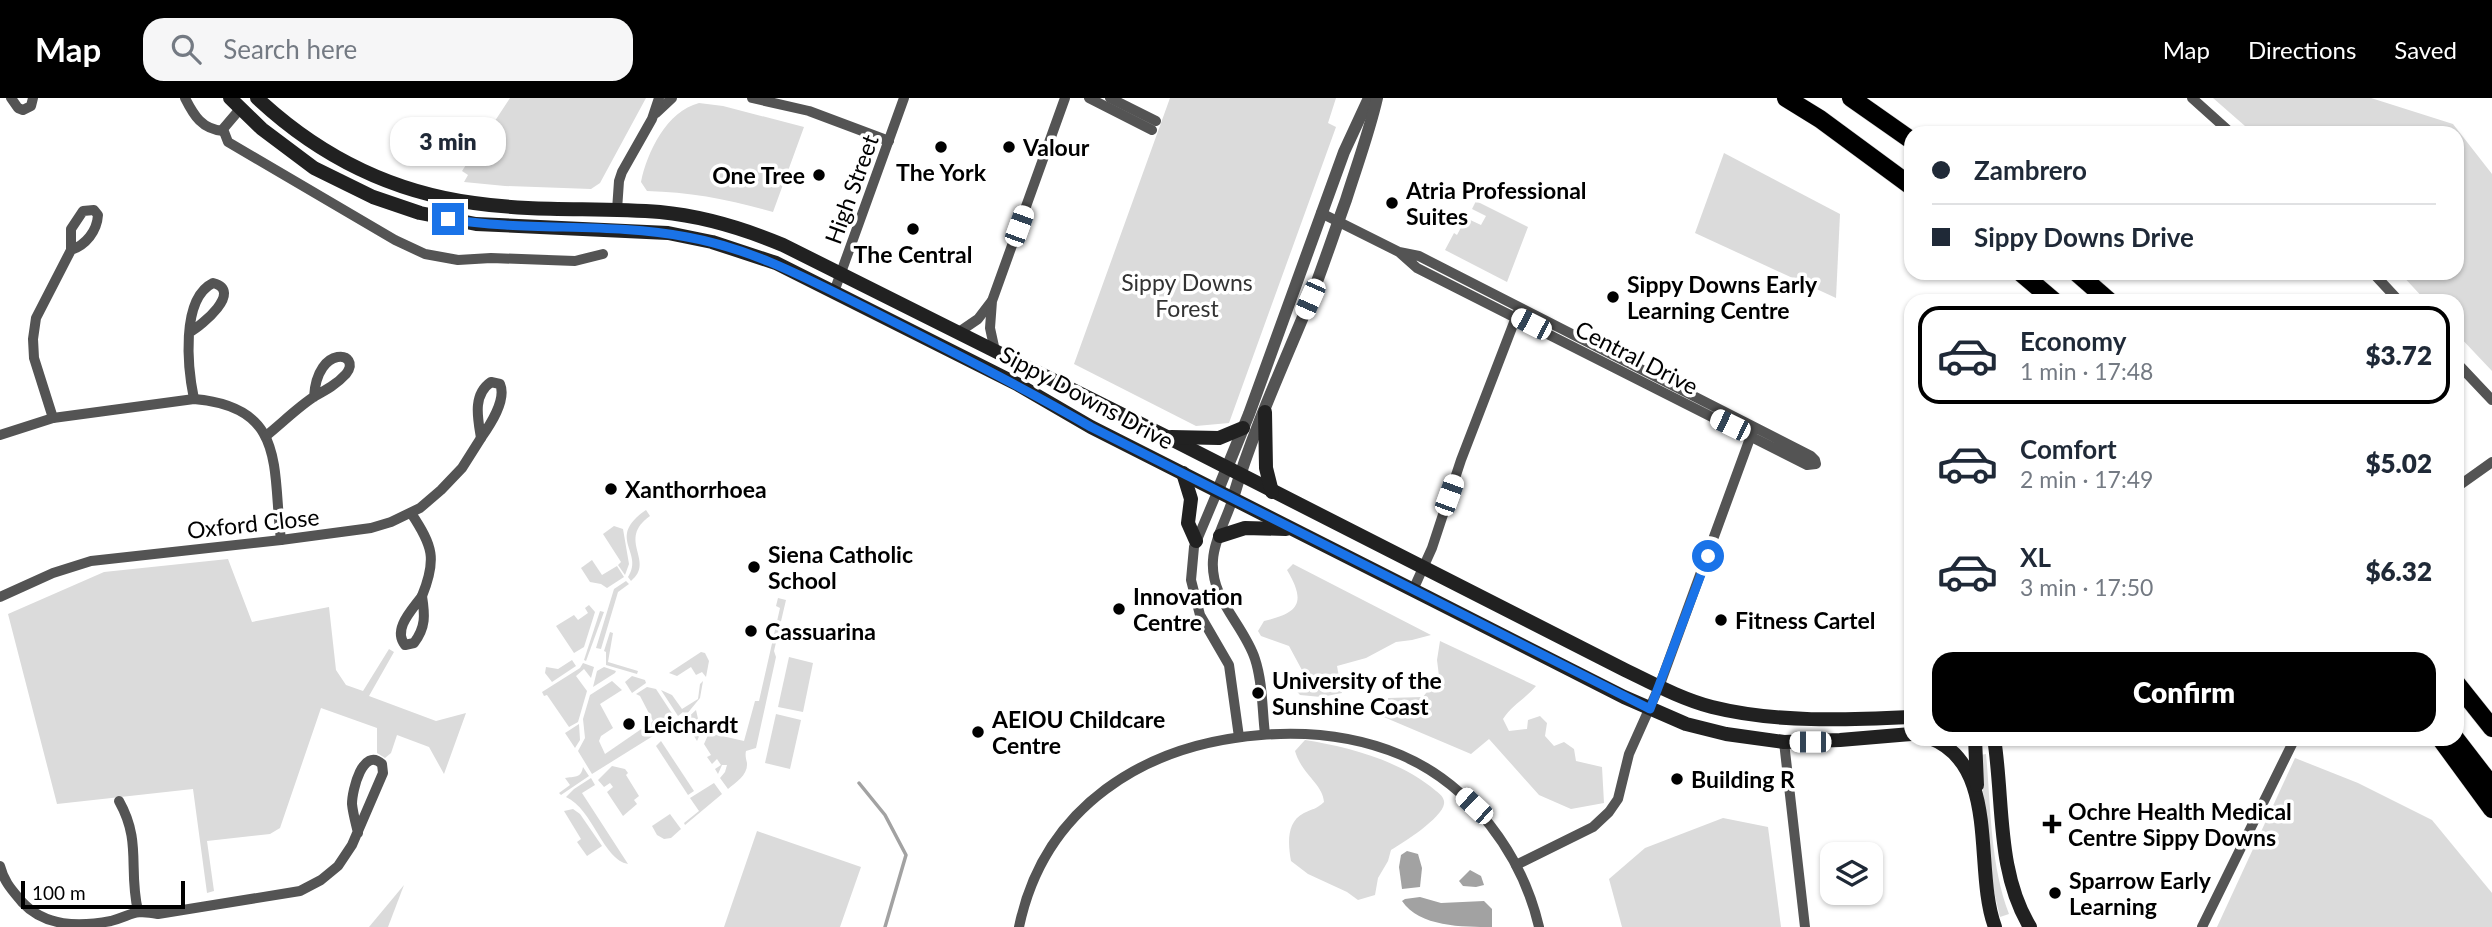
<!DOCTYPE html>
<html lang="en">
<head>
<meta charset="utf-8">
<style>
  :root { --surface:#fff; --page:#f6f6f7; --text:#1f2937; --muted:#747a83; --line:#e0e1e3; --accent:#000 }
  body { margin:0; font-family:Lato,sans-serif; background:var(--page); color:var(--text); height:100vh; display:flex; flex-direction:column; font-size:26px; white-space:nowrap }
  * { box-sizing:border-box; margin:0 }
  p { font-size:23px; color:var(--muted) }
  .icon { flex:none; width:38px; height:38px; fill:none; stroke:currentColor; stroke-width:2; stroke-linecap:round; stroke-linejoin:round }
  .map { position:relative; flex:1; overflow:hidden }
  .panel { position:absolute; left:1904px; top:196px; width:560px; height:452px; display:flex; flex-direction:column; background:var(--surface); border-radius:21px; box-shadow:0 2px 5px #0004 }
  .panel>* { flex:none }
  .hud { position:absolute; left:1904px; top:28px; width:560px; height:154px; border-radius:21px; box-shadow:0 2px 5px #0004; display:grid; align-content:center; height:154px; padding:0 28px; background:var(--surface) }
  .tools { position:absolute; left:1820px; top:744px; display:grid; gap:14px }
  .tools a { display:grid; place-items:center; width:63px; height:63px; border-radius:14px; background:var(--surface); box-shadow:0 2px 5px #0004; font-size:35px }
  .scale { position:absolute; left:21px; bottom:18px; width:164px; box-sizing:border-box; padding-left:7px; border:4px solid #000; border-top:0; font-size:19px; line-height:24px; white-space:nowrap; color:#000; -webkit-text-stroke:5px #fff; paint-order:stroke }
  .end { position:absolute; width:32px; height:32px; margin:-16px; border:9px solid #1a73e8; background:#fff; box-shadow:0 0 0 4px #fff }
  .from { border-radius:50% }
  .bubble { position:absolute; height:49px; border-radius:21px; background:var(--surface); box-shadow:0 2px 5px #0004; font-size:23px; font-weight:800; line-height:49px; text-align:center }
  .car { position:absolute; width:21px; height:42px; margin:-21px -10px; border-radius:9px; box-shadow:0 0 5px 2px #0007; background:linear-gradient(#fff 24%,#345 0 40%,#fff 0 76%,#345 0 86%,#fff 0) }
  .hud b { display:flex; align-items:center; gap:24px; height:66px; font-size:26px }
  .hud b+b { border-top:2px solid var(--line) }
  .hud i { width:18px; height:18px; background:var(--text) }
  ul { padding:12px 0 0; list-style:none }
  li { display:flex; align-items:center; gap:21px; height:98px; margin:0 14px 10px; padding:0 14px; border:4px solid transparent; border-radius:21px }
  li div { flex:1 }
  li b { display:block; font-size:26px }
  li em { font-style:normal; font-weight:800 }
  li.current { border-color:var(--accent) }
  li>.icon { width:63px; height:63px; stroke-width:1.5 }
  .primary-button { display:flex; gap:14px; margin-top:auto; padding:14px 28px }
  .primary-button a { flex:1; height:80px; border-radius:21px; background:var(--accent); color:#fff; font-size:28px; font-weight:800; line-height:80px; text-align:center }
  header { display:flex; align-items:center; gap:42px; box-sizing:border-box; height:98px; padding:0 35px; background:var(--accent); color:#fff }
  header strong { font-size:33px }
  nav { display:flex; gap:38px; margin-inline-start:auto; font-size:24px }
  .search { width:490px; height:63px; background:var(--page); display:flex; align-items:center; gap:18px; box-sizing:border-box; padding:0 24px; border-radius:21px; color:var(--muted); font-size:26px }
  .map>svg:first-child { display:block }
  .green { fill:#dbdbdb }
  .water { fill:#a2a2a2 }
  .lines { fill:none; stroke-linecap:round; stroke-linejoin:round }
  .stream { stroke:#a2a2a2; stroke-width:3.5 }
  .motorway-casing { stroke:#dbdbdb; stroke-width:19 }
  .minor { stroke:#545454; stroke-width:10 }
  .tertiary { stroke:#545454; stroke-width:12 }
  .secondary { stroke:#212121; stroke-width:14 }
  .motorway { stroke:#000; stroke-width:18 }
  .route { stroke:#1a73e8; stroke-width:9 }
  .poi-dot { fill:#000; stroke:#fff; stroke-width:2.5 }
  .labels { text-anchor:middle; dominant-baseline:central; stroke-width:7; stroke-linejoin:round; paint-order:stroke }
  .poi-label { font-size:23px; font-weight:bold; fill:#000; stroke:#fff; text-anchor:start }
  .street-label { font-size:23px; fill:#000; stroke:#fff }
  .park-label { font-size:23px; fill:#323232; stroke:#fff }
</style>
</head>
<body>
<header>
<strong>Map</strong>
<div class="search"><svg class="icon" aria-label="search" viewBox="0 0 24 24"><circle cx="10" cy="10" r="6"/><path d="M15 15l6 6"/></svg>Search here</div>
<nav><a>Map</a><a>Directions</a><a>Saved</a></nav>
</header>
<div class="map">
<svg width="2492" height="829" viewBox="0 0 2492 829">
  <rect width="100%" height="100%" fill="#fff"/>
  <g class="green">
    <polygon points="510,0 646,0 600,85 591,91 505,88 464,84 468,77 462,73"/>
    <polygon points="1170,0 1336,0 1328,25 1336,29 1229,325 1196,328 1074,266"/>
    <polygon points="2213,0 2371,0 2453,26 2492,76 2492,273 2457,236 2457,203 2426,203 2400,175 2457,175 2457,35 2253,35"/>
    <path d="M699 5 723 8 804 29 773 114C731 102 691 94 647 93L641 84C647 54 667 13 699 5Z"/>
    <polygon points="1724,55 1840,116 1836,200 1695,135"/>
    <polygon points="1476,103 1528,129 1507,184 1445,152 1454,135 1457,137 1466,120 1481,127 1486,118 1472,111"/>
    <path d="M646 412 650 418C616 442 656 463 631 483L628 479C645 454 605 440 646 412Z"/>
    <polygon points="614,428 623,431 629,466 625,477 618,467 621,464 603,436"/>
    <polygon points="228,461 252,524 329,509 336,572 346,587 363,593 389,551 394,554 369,598 436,623 466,615 444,676 429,649 397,637 391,655 385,660 377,655 377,630 321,610 280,730 270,736 207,743 214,793 207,795 193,691 57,706 8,516 104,474"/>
    <polygon points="592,462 602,477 617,468 624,479 607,490 601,486 590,484 581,470"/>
    <path d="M1293 466 1431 537 1412 542 1396 544 1366 560 1337 568 1342 595 1321 599 1300 597 1293 589 1303 574 1289 548 1261 538 1258 533 1264 523C1300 515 1306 504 1287 472Z"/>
    <polygon points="626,483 629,486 618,494 601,551 596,550 614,491"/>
    <path d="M778 500 786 502 774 553 776 559 756 650 746 653C745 657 746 661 747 665 748 677 736 684 728 691L720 680 725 674 727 667H722L718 676 715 671 721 667 717 661 712 666 707 659 711 657 704 646 709 635 744 643 755 603H759L780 510 776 508Z"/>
    <polygon points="589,507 595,514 584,549 574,555 556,528 574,517 578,522 588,515 585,510"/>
    <polygon points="600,513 604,514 586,563 584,562"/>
    <polygon points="610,534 613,535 608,564 638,573 637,576 606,567 606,554 604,553"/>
    <path d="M1440 543 1536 588C1525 601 1512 607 1503 621L1509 633 1527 631 1528 622 1540 618 1547 625 1545 638 1554 648 1564 644 1574 651 1576 663 1602 669 1604 705 1571 711 1539 697 1489 641 1471 656 1379 617 1388 600 1423 599 1439 578 1437 562Z"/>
    <polygon points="701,554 705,555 709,563 706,579 702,574 696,577 691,569 677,578 669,575"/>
    <polygon points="789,559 813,565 803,614 778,609"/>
    <polygon points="572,562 576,568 552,584 545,575 546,569 558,571"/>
    <polygon points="583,565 594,569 591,580 584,571 576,578 587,593 578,624 569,629 547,597 544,598 542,594 580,570"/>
    <polygon points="604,569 616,573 615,575 593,589 597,573"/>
    <polygon points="632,578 645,582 646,585 632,595 625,584"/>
    <polygon points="612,583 622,592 600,606 613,630 601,638 599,643 605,656 653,623 640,598 636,596 647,589 656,591 677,623 592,676 578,653 585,640 583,621 590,597"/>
    <polygon points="703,583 700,600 686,617 683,614 678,618 661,592 672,597 682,611 698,601 700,586"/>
    <polygon points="696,612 701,634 697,643 694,638 699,634 696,628 690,632 683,624"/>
    <polygon points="776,616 801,622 790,671 765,665"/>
    <polygon points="579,626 580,642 575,650 565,635"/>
    <path d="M1305 642C1350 649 1401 663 1436 693 1440 696 1445 700 1444 706 1442 720 1403 745 1391 752L1388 763 1378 780 1375 797 1358 802 1347 794 1308 776 1291 763C1288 746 1286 724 1304 715 1312 711 1317 711 1324 704 1323 686 1302 677 1295 653Z"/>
    <polygon points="661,643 694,693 688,697 656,648"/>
    <path d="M1986 656C1991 709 1990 766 2009 816L2000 819 1990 777 1980 657Z"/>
    <polygon points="2295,660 2358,685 2432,722 2492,795 2492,829 2217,829"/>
    <polygon points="612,668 625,671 628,675 626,677 639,698 634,702 637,706 623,718 607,694 613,689 610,685 604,689 598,682"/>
    <path d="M583 669 589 678 561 697 559 695 570 687 565 680C574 678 581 681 583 669Z"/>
    <path d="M591 680 595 687 582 695 628 766C603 762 593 711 566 699L574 691Z"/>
    <polygon points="714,685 722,696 685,727 684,725 699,713 690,700"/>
    <polygon points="573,711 580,716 602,748 587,758 577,744 581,741 564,713"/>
    <polygon points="670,716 681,731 671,740 664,741 657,737 652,728"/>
    <polygon points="1723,720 1768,729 1781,829 1622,829 1609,781 1645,750"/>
    <polygon points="757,733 861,769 840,829 724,829"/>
    <polygon points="404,787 388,829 369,829"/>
  </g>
  <g class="water">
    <polygon points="1407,753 1418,756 1422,770 1420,789 1402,791 1399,769 1401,757"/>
    <polygon points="1470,772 1481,778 1484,787 1476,789 1463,788 1459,783"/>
    <path d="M1420 799 1441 805 1484 803 1492 811V829C1463 829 1419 829 1402 803L1405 801Z"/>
  </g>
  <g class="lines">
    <polyline class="stream" points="859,685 885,717 906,757 885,829"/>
    <g class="motorway-casing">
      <g id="motorway">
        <polyline points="1786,0 1820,21 1911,88"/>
        <polyline points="1851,0 1911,42"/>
        <polyline points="2021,175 2054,203"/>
        <polyline points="2077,175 2109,203"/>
        <polyline points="2457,586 2492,630"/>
        <polyline points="2440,640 2492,711"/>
        <polyline points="2455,640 2492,688"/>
      </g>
    </g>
    <g class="minor">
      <polyline points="11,0 18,10 23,12 31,8 33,0"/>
      <path d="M185 0C194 18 202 31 223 33"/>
      <polyline points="752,0 809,13 889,43"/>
      <polyline points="1089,0 1152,32"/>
      <polyline points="1110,0 1156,23"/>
      <polyline points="2192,0 2231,35"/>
      <polyline points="240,11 223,31 228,44 395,142 425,156 458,162 491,160 575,163 603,156"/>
      <polyline points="656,15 672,0"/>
      <polyline points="617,112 619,83 622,74 652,21 659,0"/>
      <polyline points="1321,115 1399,154 1419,158 1811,358 1815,362 1816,366 1807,367 1417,170 1399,154"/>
      <polyline points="2373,175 2399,203"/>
      <polyline points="834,194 904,0"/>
      <path d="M190 234C201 228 244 193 213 185 180 201 188 272 194 301"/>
      <polyline points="959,234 978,221 991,204"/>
      <polyline points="995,253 990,230 992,203 1065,0"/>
      <polyline points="2457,265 2492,302"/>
      <path d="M491 284 500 286C507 302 490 327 481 340 478 321 472 297 491 284Z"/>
      <path d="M53 320 34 260 33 241 36 220 71 152V131L83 113 94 112 98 117C97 133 86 147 71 152"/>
      <path d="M0 337 53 320 194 301C287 309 272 369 281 442"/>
      <path d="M267 337C282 325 298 309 315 298 326 292 337 286 346 276 363 254 317 245 314 299"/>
      <polyline points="2457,389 2492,364"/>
      <polyline points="1218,392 1194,449 1191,482 1200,517 1229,567 1239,639"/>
      <path d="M1233 400C1227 420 1214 442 1213 462 1210 501 1244 527 1255 561 1263 585 1262 612 1265 636"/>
      <path d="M411 415C433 448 437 461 422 498"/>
      <polyline points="1413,492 1432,450 1461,362 1518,214"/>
      <path d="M422 498C425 517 426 529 414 545L405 547C392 531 413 511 422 498Z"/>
      <polyline points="0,499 53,475 91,463 281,442 371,430 391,424 420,410 441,392 462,370 481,340"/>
      <polyline points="1784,644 1805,829"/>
      <path d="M119 703C142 744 128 770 138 813"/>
      <polyline points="1516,767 1593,729 1609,714 1618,701 1629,656 1659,589 1753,332"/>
      <path d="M0 768C4 784 12 792 22 804 45 829 79 829 111 823 133 817 133 811 158 816L300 793 321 782 338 768 352 747 383 675 382 666C363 648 352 692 352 706 353 716 356 726 358 735"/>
      <path d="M1019 829C1044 709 1144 646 1261 637 1310 633 1356 638 1401 657 1471 687 1522 756 1539 829"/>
      <polyline points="2202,829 2295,640"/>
    </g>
    <g class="tertiary">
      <polyline points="1218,392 1249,316 1344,54 1369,0"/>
      <path d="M1233 400C1253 332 1283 268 1310 202 1323 169 1334 135 1346 102 1357 67 1369 35 1377 0"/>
    </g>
    <g class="secondary">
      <polyline points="230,0 262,31 314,70 373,99 420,115 476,126 668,135 712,144 776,165 1017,286 1091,329 1427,499 1624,599 1686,626 1726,636 1784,644 1840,642 1911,636"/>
      <path d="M257 0C318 57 391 94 474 105 535 114 598 109 660 114 702 118 745 131 783 147L1167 339 1623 571C1652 585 1681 601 1712 609 1776 625 1846 622 1911 619"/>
      <polyline points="1265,314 1266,370 1272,394"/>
      <polyline points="1171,339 1219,340 1243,330"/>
      <polyline points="1183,375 1191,401 1188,425 1196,443"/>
      <polyline points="1220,438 1245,430 1286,431"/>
      <path d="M1930 640C2001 667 1973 771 1995 829"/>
      <polyline points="1975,640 1977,687"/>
      <path d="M1994 640C2004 703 1996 773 2030 829"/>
    </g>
    <use href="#motorway" class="motorway"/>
  </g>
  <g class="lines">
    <path class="route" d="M448 121C527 134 609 124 687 139 755 151 813 184 874 214 947 251 1020 288 1091 329L1650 611 1708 458"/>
  </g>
  <g class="poi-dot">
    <circle cx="941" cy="49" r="7"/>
    <circle cx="1009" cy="49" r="7"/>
    <circle cx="819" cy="77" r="7"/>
    <circle cx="1392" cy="105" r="7"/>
    <circle cx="913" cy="131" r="7"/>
    <circle cx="1613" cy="199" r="7"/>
    <circle cx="611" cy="391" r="7"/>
    <circle cx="754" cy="469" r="7"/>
    <circle cx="1119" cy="511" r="7"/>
    <circle cx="1721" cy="522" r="7"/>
    <circle cx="751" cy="533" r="7"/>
    <circle cx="1258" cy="595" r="7"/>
    <circle cx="629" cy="626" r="7"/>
    <circle cx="978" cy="634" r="7"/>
    <circle cx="1677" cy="681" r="7"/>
    <path d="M2048.5 715.5h7v7h7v7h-7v7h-7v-7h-7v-7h7z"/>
    <circle cx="2055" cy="795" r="7"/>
  </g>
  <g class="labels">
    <g class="poi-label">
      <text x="1023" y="49">Valour</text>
      <text x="941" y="74" text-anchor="middle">The York</text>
      <text x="805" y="77" text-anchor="end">One Tree</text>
      <text x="1406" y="92">Atria Professional<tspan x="1406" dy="26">Suites</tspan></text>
      <text x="913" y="156" text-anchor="middle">The Central</text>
      <text x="1627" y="186">Sippy Downs Early<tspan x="1627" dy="26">Learning Centre</tspan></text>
      <text x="625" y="391">Xanthorrhoea</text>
      <text x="768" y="456">Siena Catholic<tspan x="768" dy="26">School</tspan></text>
      <text x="1133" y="498">Innovation<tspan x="1133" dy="26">Centre</tspan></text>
      <text x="1735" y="522">Fitness Cartel</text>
      <text x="765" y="533">Cassuarina</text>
      <text x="1272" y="582">University of the<tspan x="1272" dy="26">Sunshine Coast</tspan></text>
      <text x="992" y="621">AEIOU Childcare<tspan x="992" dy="26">Centre</tspan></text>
      <text x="643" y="626">Leichardt</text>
      <text x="1691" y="681">Building R</text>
      <text x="2068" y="713">Ochre Health Medical<tspan x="2068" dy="26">Centre Sippy Downs</tspan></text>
      <text x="2069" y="782">Sparrow Early<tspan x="2069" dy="26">Learning</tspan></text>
    </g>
    <g class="street-label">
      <text transform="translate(851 91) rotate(-70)">High Street</text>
      <text transform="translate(1637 259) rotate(27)">Central Drive</text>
      <text transform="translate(1087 299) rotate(28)">Sippy Downs Drive</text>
      <text transform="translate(253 425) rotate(-6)">Oxford Close</text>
    </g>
    <g class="park-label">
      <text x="1187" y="184">Sippy Downs<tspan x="1187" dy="26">Forest</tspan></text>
    </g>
  </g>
</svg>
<div class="tools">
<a><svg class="icon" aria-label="layers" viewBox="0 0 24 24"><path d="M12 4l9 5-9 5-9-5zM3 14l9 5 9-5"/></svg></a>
</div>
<div class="scale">100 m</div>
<i class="end from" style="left:1708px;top:458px"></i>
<i class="end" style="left:448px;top:121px"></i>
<div class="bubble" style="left:390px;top:19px;width:116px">3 min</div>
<i class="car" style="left:1019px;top:128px;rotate:20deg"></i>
<i class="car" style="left:1310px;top:201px;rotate:204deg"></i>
<i class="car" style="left:1531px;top:226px;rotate:297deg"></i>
<i class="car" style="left:1730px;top:327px;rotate:296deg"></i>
<i class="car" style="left:1449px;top:397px;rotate:20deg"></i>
<i class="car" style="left:1810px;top:644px;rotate:270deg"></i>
<i class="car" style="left:1474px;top:708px;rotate:313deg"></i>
<div class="hud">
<b><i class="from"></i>Zambrero</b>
<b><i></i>Sippy Downs Drive</b>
</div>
<section class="panel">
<ul>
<li class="current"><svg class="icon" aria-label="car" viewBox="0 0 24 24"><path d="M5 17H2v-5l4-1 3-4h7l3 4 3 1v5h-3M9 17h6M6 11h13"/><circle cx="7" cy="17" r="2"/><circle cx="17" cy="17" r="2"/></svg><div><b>Economy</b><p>1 min · 17:48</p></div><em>$3.72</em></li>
<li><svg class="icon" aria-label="car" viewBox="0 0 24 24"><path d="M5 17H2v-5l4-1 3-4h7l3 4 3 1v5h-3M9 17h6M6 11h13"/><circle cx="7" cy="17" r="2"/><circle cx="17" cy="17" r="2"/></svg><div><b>Comfort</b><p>2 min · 17:49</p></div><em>$5.02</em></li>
<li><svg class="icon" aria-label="car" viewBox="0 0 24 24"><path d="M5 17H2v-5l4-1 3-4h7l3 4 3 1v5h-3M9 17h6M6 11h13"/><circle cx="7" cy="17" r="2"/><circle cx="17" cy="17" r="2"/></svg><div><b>XL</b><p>3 min · 17:50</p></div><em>$6.32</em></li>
</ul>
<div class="primary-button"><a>Confirm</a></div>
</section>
</div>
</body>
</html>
